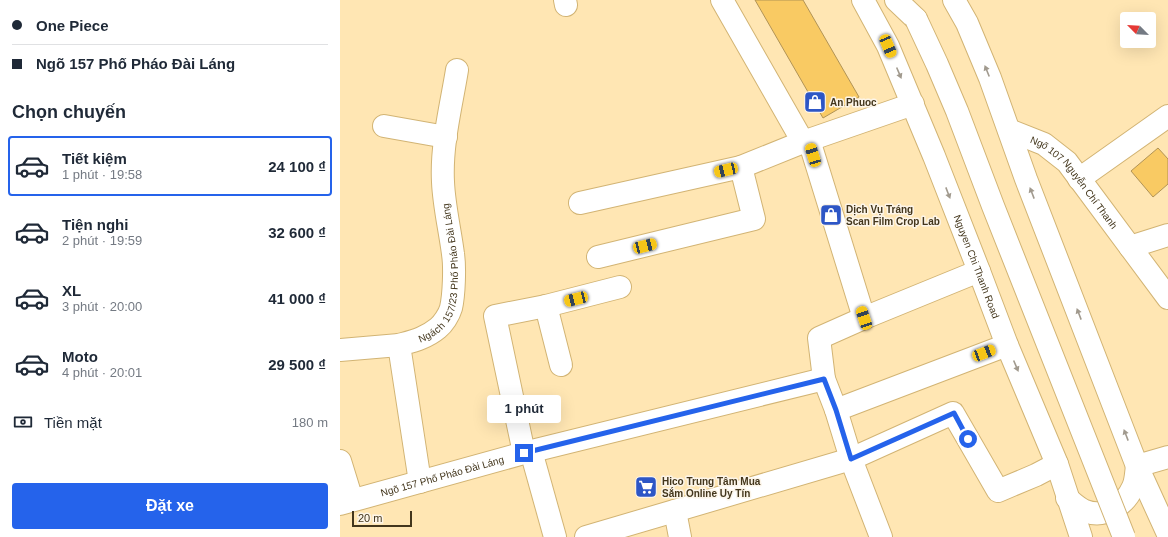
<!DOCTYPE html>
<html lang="vi">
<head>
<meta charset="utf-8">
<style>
  :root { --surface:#fff; --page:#f2f2f3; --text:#1f2937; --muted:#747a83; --line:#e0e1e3; --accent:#2563eb }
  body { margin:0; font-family:Helvetica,sans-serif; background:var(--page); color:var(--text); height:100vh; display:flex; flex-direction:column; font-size:15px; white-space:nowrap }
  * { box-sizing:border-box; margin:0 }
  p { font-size:13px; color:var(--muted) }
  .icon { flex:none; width:22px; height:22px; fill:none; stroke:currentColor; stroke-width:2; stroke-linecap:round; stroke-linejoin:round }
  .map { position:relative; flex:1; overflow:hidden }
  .side { display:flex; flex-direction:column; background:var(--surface); width:340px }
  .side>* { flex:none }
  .guide { display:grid; align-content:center; height:88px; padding:0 12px; background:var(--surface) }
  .needle { width:26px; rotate:294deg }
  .tools { position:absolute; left:780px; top:12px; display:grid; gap:8px }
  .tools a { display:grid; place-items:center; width:36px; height:36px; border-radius:4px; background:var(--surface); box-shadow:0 4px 16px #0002; font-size:20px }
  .scale { position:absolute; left:12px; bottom:10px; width:60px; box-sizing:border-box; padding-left:4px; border:2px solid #43361c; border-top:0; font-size:11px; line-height:14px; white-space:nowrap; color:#43361c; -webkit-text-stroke:3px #fcf5e9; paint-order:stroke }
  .end { position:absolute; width:18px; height:18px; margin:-9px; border:5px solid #2563eb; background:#fff; box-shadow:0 0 0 2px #fff }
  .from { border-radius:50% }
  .bubble { position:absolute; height:28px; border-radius:4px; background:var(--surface); box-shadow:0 4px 16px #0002; font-size:13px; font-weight:700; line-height:28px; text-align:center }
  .car { position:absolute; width:12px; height:24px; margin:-12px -6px; border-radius:5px; box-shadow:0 0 3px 1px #0007; background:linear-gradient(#f5c518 24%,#345 0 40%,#f5c518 0 76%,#345 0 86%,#f5c518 0) }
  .guide b { display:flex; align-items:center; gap:14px; height:38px; font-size:15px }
  .guide b+b { border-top:1px solid var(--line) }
  .guide i { width:10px; height:10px; background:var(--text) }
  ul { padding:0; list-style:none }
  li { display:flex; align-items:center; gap:12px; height:60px; margin:0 8px 6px; padding:0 4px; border:2px solid transparent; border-radius:4px }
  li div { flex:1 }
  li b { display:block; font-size:15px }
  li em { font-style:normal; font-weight:700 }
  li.current { border-color:var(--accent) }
  li>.icon { width:36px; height:36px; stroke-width:1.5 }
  h2 { padding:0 12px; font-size:18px; line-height:48px }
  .pay { display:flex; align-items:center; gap:10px; height:44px; padding:0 12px; font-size:15px }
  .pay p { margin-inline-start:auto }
  .cta { display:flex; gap:8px; margin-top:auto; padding:8px 12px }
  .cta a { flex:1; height:46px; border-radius:4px; background:var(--accent); color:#fff; font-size:16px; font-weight:700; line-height:46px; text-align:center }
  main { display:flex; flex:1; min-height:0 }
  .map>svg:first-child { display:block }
  .building { fill:#f9ca63; stroke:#b19355 }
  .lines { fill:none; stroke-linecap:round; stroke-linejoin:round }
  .minor-casing { stroke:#d2b474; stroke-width:24 }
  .major-casing { stroke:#d2b474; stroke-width:24 }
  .minor { stroke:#fff; stroke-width:22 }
  .major { stroke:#fff; stroke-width:22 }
  .major-bridge-casing { stroke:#d2b474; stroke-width:24; stroke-linecap:butt }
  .major-bridge { stroke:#fff; stroke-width:22 }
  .oneway { fill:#a19a8e }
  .route { stroke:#2563eb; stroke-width:5 }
  .labels { text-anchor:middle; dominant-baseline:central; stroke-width:3; stroke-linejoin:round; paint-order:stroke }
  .poi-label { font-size:10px; font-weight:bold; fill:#43361c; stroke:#fcf5e9; text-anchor:start }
  .street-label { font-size:10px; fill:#43361c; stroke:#fcf5e9 }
</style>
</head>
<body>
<main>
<section class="side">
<div class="guide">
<b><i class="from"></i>One Piece</b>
<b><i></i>Ngõ 157 Phố Pháo Đài Láng</b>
</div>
<h2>Chọn chuyến</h2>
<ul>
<li class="current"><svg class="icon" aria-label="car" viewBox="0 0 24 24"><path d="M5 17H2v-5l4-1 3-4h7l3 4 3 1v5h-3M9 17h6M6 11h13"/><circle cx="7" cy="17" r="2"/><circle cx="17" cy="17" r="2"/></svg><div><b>Tiết kiệm</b><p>1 phút · 19:58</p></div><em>24 100 ₫</em></li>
<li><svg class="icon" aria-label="car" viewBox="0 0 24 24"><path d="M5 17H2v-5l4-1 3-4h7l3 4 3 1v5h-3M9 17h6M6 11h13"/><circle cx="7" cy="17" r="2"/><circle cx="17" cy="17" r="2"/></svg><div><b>Tiện nghi</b><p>2 phút · 19:59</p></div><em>32 600 ₫</em></li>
<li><svg class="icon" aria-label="car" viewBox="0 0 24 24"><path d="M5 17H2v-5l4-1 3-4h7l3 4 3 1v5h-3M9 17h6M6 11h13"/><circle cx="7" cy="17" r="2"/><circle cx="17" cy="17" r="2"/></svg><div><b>XL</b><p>3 phút · 20:00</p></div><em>41 000 ₫</em></li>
<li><svg class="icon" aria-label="car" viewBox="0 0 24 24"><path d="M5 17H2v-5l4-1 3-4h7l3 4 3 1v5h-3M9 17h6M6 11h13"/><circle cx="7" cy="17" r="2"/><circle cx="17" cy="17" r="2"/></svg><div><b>Moto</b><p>4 phút · 20:01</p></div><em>29 500 ₫</em></li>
</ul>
<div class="pay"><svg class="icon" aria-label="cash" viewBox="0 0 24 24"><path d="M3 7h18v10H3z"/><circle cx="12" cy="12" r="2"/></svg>Tiền mặt<p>180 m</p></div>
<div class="cta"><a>Đặt xe</a></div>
</section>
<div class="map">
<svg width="828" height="537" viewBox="0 0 828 537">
  <rect width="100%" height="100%" fill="#ffe6b3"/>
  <g class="building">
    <polygon points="415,0 463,0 519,97 483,118"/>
    <polygon points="818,148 828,159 828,184 813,197 791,171"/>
  </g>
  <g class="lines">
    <g class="minor-casing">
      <g id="minor">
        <polyline points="225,0 226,5"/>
        <polyline points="382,0 463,142"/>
        <polyline points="44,126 106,137"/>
        <path id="s1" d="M669 130 704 144 727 162 828 298"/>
        <polyline points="469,140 524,318"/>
        <polyline points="739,179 828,116"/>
        <polyline points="240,203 401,167 463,142 573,104"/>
        <polyline points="790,247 828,235"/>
        <polyline points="258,257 414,219 401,167"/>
        <polyline points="206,306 221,365"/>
        <polyline points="0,350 59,345"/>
        <polyline points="496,410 667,345"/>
        <polyline points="191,451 215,537"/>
        <polyline points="184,453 155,316 206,306 280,287"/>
        <polyline points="0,461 12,500"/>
        <polyline points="797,466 828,457"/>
        <path id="s2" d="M80 482 59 345C73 341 86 338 98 328 103 324 109 315 111 308 114 295 115 267 113 254 110 230 104 206 103 182 101 145 111 107 117 70"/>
        <path id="s3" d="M0 504 184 453 484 379"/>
        <polyline points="335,511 340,537"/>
        <polyline points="246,537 511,459 613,413 658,491 696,475 717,464"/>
        <polyline points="541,537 511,459 496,410 484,379 479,338 524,318 639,271"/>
      </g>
    </g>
    <g class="major-casing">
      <g id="major">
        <path id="s4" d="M523 0 548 46 594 156 639 271 667 345 717 464 741 537"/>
        <polyline points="556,0 576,19"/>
        <polyline points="614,0 627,23 650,78 686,179 797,466 828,534"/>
        <path d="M727 498C732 502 738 508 745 511 765 519 785 505 793 487 796 481 796 472 797 466"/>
      </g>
    </g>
    <use href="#minor" class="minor"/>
    <use href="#major" class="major"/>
    <g class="major-bridge-casing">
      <polyline id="major-bridge" points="576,19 597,64 617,111 653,206 784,537"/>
    </g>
    <use href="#major-bridge" class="major-bridge"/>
  </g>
  <defs><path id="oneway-solid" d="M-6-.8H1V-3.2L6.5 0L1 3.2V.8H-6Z"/></defs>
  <g class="oneway">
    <use href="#oneway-solid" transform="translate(647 71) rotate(-112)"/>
    <use href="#oneway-solid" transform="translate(559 73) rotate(67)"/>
    <use href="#oneway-solid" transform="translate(608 193) rotate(69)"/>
    <use href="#oneway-solid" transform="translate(692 193) rotate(-111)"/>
    <use href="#oneway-solid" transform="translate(739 314) rotate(-111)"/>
    <use href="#oneway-solid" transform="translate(676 366) rotate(67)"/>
    <use href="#oneway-solid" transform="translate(786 435) rotate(-111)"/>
  </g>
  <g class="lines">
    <polyline class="route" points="184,453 484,379 496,410 511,459 614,413 628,439"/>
  </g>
  <defs>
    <g id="shop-square" transform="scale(1.15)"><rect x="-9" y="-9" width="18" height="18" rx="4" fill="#2d56c6" stroke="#fcf5e9"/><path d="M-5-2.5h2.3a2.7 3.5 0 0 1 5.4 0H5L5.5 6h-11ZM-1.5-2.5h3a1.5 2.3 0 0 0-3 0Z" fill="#fff"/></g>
    <g id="supermarket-square" transform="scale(1.15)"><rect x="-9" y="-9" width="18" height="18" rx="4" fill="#2d56c6" stroke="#fcf5e9"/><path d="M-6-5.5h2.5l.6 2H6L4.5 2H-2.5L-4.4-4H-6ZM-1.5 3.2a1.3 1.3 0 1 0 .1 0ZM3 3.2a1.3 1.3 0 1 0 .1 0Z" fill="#fff"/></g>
  </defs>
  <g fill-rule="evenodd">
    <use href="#shop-square" x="475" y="102"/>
    <use href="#shop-square" x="491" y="215"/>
    <use href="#supermarket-square" x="306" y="487"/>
  </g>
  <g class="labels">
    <g class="poi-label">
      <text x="490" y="102">An Phuoc</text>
      <text x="506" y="209">Dịch Vụ Tráng<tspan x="506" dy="12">Scan Film Crop Lab</tspan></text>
      <text x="322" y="481">Hico Trung Tâm Mua<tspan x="322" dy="12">Sắm Online Uy Tín</tspan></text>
    </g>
    <g class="street-label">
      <text stroke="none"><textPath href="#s1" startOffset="86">Ngõ 107 Nguyễn Chí Thanh</textPath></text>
      <text stroke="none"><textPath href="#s4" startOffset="290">Nguyen Chi Thanh Road</textPath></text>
      <text stroke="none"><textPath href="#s2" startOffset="235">Ngách 157/23 Phố Pháo Đài Láng</textPath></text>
      <text stroke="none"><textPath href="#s3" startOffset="106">Ngõ 157 Phố Pháo Đài Láng</textPath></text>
    </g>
  </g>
</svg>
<div class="tools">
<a><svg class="needle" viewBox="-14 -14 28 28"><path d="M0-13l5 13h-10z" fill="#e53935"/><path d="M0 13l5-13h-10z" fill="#747a83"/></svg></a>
</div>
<div class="scale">20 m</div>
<i class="end from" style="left:628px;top:439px"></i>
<i class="end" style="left:184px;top:453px"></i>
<div class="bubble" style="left:147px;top:395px;width:74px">1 phút</div>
<i class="car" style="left:548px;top:46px;rotate:157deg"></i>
<i class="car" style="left:473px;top:155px;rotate:343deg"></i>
<i class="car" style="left:386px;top:170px;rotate:257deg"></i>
<i class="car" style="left:305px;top:246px;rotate:76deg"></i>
<i class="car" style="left:236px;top:299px;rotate:256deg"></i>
<i class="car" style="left:524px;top:318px;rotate:342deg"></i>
<i class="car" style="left:644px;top:353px;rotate:69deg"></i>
</div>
</main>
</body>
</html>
